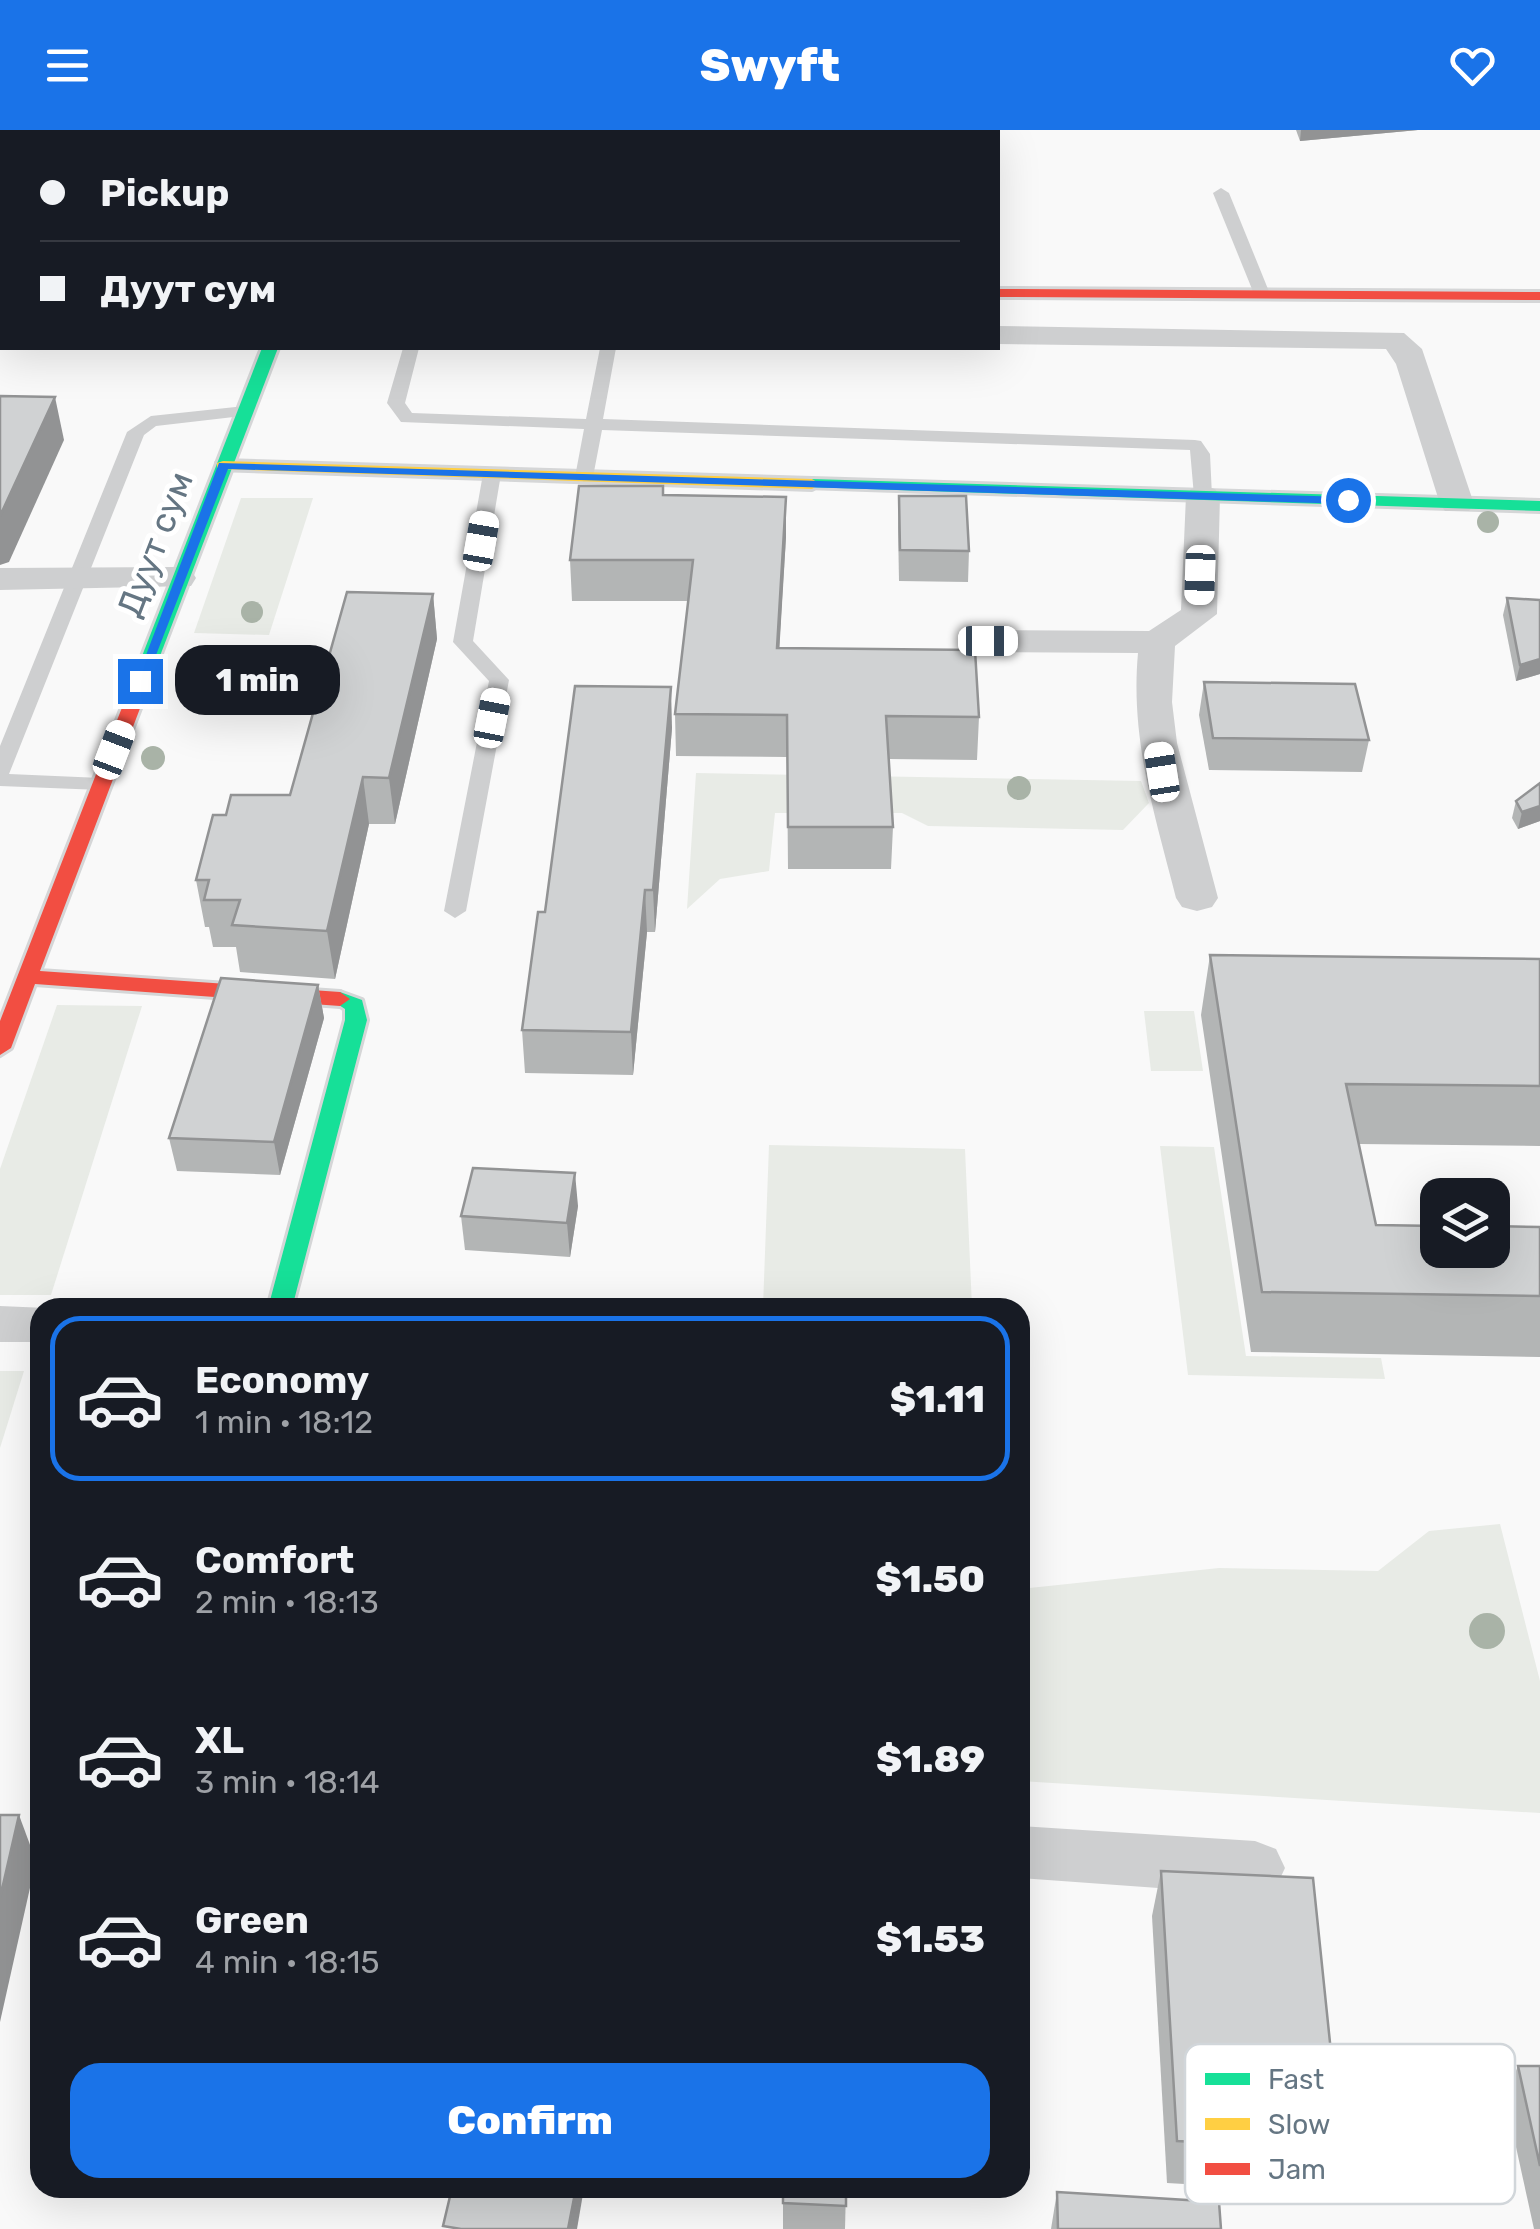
<!DOCTYPE html>
<html lang="en">
<head>
<meta charset="utf-8">
<style>
  :root { --surface:#171b24; --page:#242831; --text:#f1f3f6; --muted:#9ea1a6; --line:#363941; --accent:#1a73e8 }
  body { margin:0; font-family:Rubik,sans-serif; background:var(--page); color:var(--text); height:100vh; display:flex; flex-direction:column; font-size:38px; white-space:nowrap }
  * { box-sizing:border-box; margin:0 }
  p { font-size:32px; color:var(--muted) }
  .icon { flex:none; width:55px; height:55px; fill:none; stroke:currentColor; stroke-width:2; stroke-linecap:round; stroke-linejoin:round }
  .map { position:relative; flex:1; overflow:hidden }
  .details { position:absolute; left:30px; top:1168px; width:1000px; height:900px; display:flex; flex-direction:column; background:var(--surface); border-radius:30px; box-shadow:0 10px 40px #0002 }
  .details>* { flex:none }
  .top-card { position:absolute; left:0px; top:0px; width:1000px; height:220px; box-shadow:0 10px 40px #0002; display:grid; align-content:center; height:220px; padding:0 40px; background:var(--surface) }
  .controls { position:absolute; left:1420px; top:1048px; display:grid; gap:20px }
  .controls a { display:grid; place-items:center; width:90px; height:90px; border-radius:20px; background:var(--surface); box-shadow:0 10px 40px #0002; font-size:50px }
  .end { position:absolute; width:45px; height:45px; margin:-22px; border:12px solid #1a73e8; background:#fff; box-shadow:0 0 0 5px #fff }
  .from { border-radius:50% }
  .bubble { position:absolute; height:70px; border-radius:30px; background:var(--surface); box-shadow:0 10px 40px #0002; font-size:32px; font-weight:800; line-height:70px; text-align:center }
  .car { position:absolute; width:30px; height:60px; margin:-30px -15px; border-radius:12px; box-shadow:0 0 8px 2px #0007; background:linear-gradient(#fff 24%,#345 0 40%,#fff 0 76%,#345 0 86%,#fff 0) }
  .top-card b { display:flex; align-items:center; gap:35px; height:95px; font-size:38px }
  .top-card b+b { border-top:2px solid var(--line) }
  .top-card i { width:25px; height:25px; background:var(--text) }
  ul { padding:18px 0 0; list-style:none }
  li { display:flex; align-items:center; gap:30px; height:165px; margin:0 20px 15px; padding:0 20px; border:5px solid transparent; border-radius:30px }
  li div { flex:1 }
  li b { display:block; font-size:38px }
  li em { font-style:normal; font-weight:800 }
  li.on { border-color:var(--accent) }
  li>.icon { width:90px; height:90px; stroke-width:1.5 }
  .cta { display:flex; gap:20px; margin-top:auto; padding:20px 40px }
  .cta a { flex:1; height:115px; border-radius:30px; background:var(--accent); color:#fff; font-size:40px; font-weight:800; line-height:115px; text-align:center }
  header { display:flex; justify-content:space-between; align-items:center; height:130px; padding:0 40px; background:var(--accent); color:#fff; font-size:45px; font-weight:800 }
  .map>svg:first-child { display:block }
  .green { fill:#e8ebe6 }
  .lines { fill:none; stroke-linecap:round; stroke-linejoin:round }
  .fast-casing { stroke:#d5d6d7; stroke-width:6 }
  .slow-casing { stroke:#d5d6d7; stroke-width:6 }
  .jam-casing { stroke:#d5d6d7; stroke-width:6 }
  .lane { fill:#cecfd0; fill-rule:evenodd }
  .street { fill:#cecfd0; fill-rule:evenodd }
  .fast { fill:#16e098; fill-rule:evenodd }
  .slow { fill:#ffcf43; fill-rule:evenodd }
  .jam { fill:#f24e42; fill-rule:evenodd }
  .tree { fill:#a9b3a7 }
  .wall { fill:#b3b5b5 }
  .shaded-wall { fill:#929394 }
  .building { fill:#d0d2d3; stroke:#929394; stroke-width:2.5 }
  .route { fill:#1a73e8 }
  .labels { text-anchor:middle; dominant-baseline:central; stroke-width:10; stroke-linejoin:round; paint-order:stroke }
  .street-label { font-size:35px; fill:#657683; stroke:#fff }
  .key { fill:#fff; stroke:#d1d6da; stroke-width:2.5 }
  .key-label { font-size:28px; fill:#657683 }
</style>
</head>
<body>
<header><svg class="icon" aria-label="menu" viewBox="0 0 24 24"><path d="M4 6h16M4 12h16M4 18h16"/></svg>Swyft<svg class="icon" aria-label="heart" viewBox="0 0 24 24"><path d="M12 20l-8-8c-3-5 5-10 8-4 3-6 11-1 8 4z"/></svg></header>
<div class="map">
<svg width="1540" height="2099" viewBox="0 0 1540 2099">
  <rect width="100%" height="100%" fill="#f9f9f9"/>
  <g class="green">
    <polygon points="241,368 313,368 269,505 194,503"/>
    <polygon points="696,643 1141,651 1149,673 1123,700 928,696 902,683 775,683 769,741 720,749 687,779"/>
    <polygon points="57,875 142,876 51,1165 0,1165 0,1039"/>
    <polygon points="1144,881 1194,881 1203,941 1151,941"/>
    <polygon points="769,1015 965,1019 972,1177 763,1177"/>
    <polygon points="1160,1016 1214,1017 1246,1226 1381,1228 1385,1249 1188,1245"/>
    <polygon points="0,1241 24,1241 0,1318"/>
    <polygon points="1500,1394 1540,1551 1540,1683 1020,1651 1020,1459 1219,1438 1378,1441 1429,1401"/>
  </g>
  <g class="lines">
    <g class="fast-casing">
      <g id="fast">
        <polygon points="262,218 278,218 155,539 146,544 140,543 137,539"/>
        <polygon points="812,349 1540,371 1540,381 806,357 804,354"/>
        <polygon points="340,862 362,870 367,890 292,1178 268,1178 345,890 345,879 330,869"/>
      </g>
    </g>
    <g class="slow-casing">
      <polygon id="slow" points="223,331 812,349 820,354 812,359 217,339 217,333"/>
    </g>
    <g class="jam-casing">
      <g id="jam">
        <polygon points="998,159 1540,162 1540,170 998,167"/>
        <polygon points="146,534 155,539 40,841 340,862 350,869 340,876 35,854 11,918 0,925 0,891 137,539"/>
      </g>
    </g>
    <g class="lane">
      <rect x="280" y="0" width="14" height="2"/>
      <rect x="459" y="0" width="14" height="2"/>
      <polygon points="1221,58 1229,63 1270,164 1268,167 1254,164 1213,63"/>
      <polygon points="403,218 419,218 405,273 412,283 586,289 600,218 616,218 603,289 1195,310 1201,311 1210,324 1212,366 1203,371 1194,366 1190,320 602,300 593,347 584,352 575,347 584,299 401,292 387,273"/>
      <polygon points="245,276 254,281 251,285 156,296 144,305 9,644 101,648 112,654 101,660 0,656 0,616 127,302 151,286"/>
      <polygon points="492,339 501,344 473,511 509,550 466,781 455,788 444,781 489,551 453,512 483,344"/>
    </g>
    <g class="street">
      <polygon points="998,196 1404,203 1422,219 1474,374 1469,381 1445,381 1440,374 1396,234 1386,219 998,214"/>
      <path d="M1203 356 1215 359 1220 366 1217 484 1175 516 1172 572 1177 613 1218 768 1212 777 1197 781 1182 777 1176 768C1155 685 1130 610 1138 523L988 522 975 519 969 511 975 503 988 500 1149 501 1181 480 1186 366 1191 359Z"/>
      <polygon points="178,437 191,440 196,448 191,456 0,460 0,438"/>
      <polygon points="0,1176 46,1178 40,1178 40,1212 0,1212"/>
      <polygon points="1020,1696 1255,1711 1276,1719 1285,1738 1276,1757 1255,1765 1020,1748"/>
    </g>
    <use href="#fast" class="fast"/>
    <use href="#slow" class="slow"/>
    <use href="#jam" class="jam"/>
  </g>
  <g class="tree">
    <circle cx="1488" cy="392" r="11"/>
    <circle cx="252" cy="482" r="11"/>
    <circle cx="153" cy="628" r="12"/>
    <circle cx="1019" cy="658" r="12"/>
    <circle cx="1487" cy="1501" r="18"/>
  </g>
  <g class="wall">
    <polygon points="1296,0 1418,0 1300,11"/>
    <polygon points="664,365 786,367 786,407 779,518 979,587 977,630 889,629 893,697 891,739 788,739 787,627 676,626 675,584 689,471 572,471 570,430"/>
    <polygon points="899,366 969,421 968,452 899,451 898,397"/>
    <polygon points="433,464 437,509 395,694 369,694 335,849 240,842 236,817 213,817 209,797 205,797 196,750 226,685 290,665"/>
    <polygon points="1507,468 1540,470 1540,544 1516,551 1503,485"/>
    <polygon points="1204,552 1369,610 1362,642 1209,640 1199,585"/>
    <polygon points="672,598 655,802 647,802 633,945 525,943 522,900 545,782"/>
    <polygon points="1540,653 1540,691 1518,699 1512,688 1516,671"/>
    <polygon points="1210,825 1540,829 1540,1016 1359,1014 1376,1095 1540,1097 1540,1227 1251,1222 1201,885"/>
    <polygon points="318,855 324,888 280,1045 177,1041 169,1008"/>
    <polygon points="578,1076 570,1127 465,1120 461,1086"/>
    <polygon points="1161,1741 1341,2019 1327,2062 1167,2053 1152,1786"/>
    <polygon points="1518,1936 1540,1936 1540,2099 1534,2099 1505,1967"/>
    <polygon points="783,2058 846,2058 845,2099 783,2099"/>
    <polygon points="1057,2062 1221,2099 1051,2099"/>
  </g>
  <g class="shaded-wall">
    <polygon points="590,0 606,0 605,2 590,2"/>
    <polygon points="1301,0 1418,0 1300,11"/>
    <rect x="0" y="135" width="2" height="46"/>
    <polygon points="55,267 64,310 9,432 0,435 0,386"/>
    <polygon points="786,367 786,407 777,559 777,518"/>
    <polygon points="433,464 437,509 395,694 389,648"/>
    <polygon points="1540,529 1540,544 1516,551 1520,535"/>
    <polygon points="671,557 672,598 655,802 653,760"/>
    <polygon points="363,647 369,694 335,849 327,801"/>
    <polygon points="1540,676 1540,691 1518,699 1522,682"/>
    <polygon points="645,760 647,802 633,945 631,902"/>
    <polygon points="318,855 324,888 280,1045 274,1012"/>
    <polygon points="575,1043 578,1076 570,1127 567,1093"/>
    <polygon points="19,1685 36,1731 0,1892 0,1768"/>
    <polygon points="576,2058 584,2058 577,2099 568,2099"/>
  </g>
  <g class="building">
    <polygon points="517,0 590,0 590,2 516,2"/>
    <rect x="0" y="87" width="2" height="48"/>
    <polygon points="0,266 55,267 0,386"/>
    <polygon points="579,356 663,356 663,365 786,367 777,518 975,520 979,587 886,586 893,697 788,697 787,585 675,584 693,430 570,430"/>
    <polygon points="899,366 966,366 969,421 900,420"/>
    <polygon points="347,462 433,464 389,648 363,647 327,801 232,795 240,770 204,770 209,750 196,750 213,685 226,685 231,665 290,665"/>
    <polygon points="1507,468 1540,470 1540,529 1520,535"/>
    <polygon points="1204,552 1355,554 1369,610 1213,608"/>
    <polygon points="575,556 671,557 653,760 645,760 631,902 522,900 538,782 545,782"/>
    <polygon points="1540,653 1540,676 1522,682 1516,671"/>
    <polygon points="1210,825 1540,829 1540,956 1346,954 1376,1095 1438,1096 1438,1120 1492,1120 1492,1096 1540,1097 1540,1166 1262,1162"/>
    <polygon points="221,848 318,855 274,1012 169,1008"/>
    <polygon points="473,1038 575,1043 567,1093 461,1086"/>
    <polygon points="0,1685 19,1685 0,1768"/>
    <polygon points="1161,1741 1313,1748 1341,2019 1177,2011"/>
    <polygon points="1518,1936 1540,1936 1540,2036"/>
    <polygon points="452,2058 576,2058 568,2099 461,2099 443,2096"/>
    <polygon points="783,2058 846,2058 846,2076 783,2073"/>
    <polygon points="1057,2062 1219,2072 1221,2099 1058,2099"/>
  </g>
  <polygon class="route" points="219,333 1348,367 1354,370 1348,374 228,339 146,551 135,554"/>
  <g class="labels">
    <g class="street-label">
      <text transform="translate(155 414) rotate(-69)">Дуут сум</text>
    </g>
  </g>
  <rect x="1185" y="1914" width="330" height="160" rx="15" class="key"/>
  <rect x="1205" y="1943" width="45" height="12" fill="#16e098"/>
  <rect x="1205" y="1988" width="45" height="12" fill="#ffcf43"/>
  <rect x="1205" y="2033" width="45" height="12" fill="#f24e42"/>
  <g class="key-label">
    <text x="1268" y="1959">Fast</text>
    <text x="1268" y="2004">Slow</text>
    <text x="1268" y="2049">Jam</text>
  </g>
</svg>
<div class="controls">
<a><svg class="icon" aria-label="layers" viewBox="0 0 24 24"><path d="M12 4l9 5-9 5-9-5zM3 14l9 5 9-5"/></svg></a>
</div>
<i class="end from" style="left:1348px;top:370px"></i>
<i class="end" style="left:140px;top:551px"></i>
<div class="bubble" style="left:175px;top:515px;width:165px">1 min</div>
<i class="car" style="left:481px;top:411px;rotate:10deg"></i>
<i class="car" style="left:1200px;top:445px;rotate:182deg"></i>
<i class="car" style="left:988px;top:511px;rotate:90deg"></i>
<i class="car" style="left:492px;top:588px;rotate:11deg"></i>
<i class="car" style="left:114px;top:620px;rotate:21deg"></i>
<i class="car" style="left:1162px;top:642px;rotate:351deg"></i>
<div class="top-card">
<b><i class="from"></i>Pickup</b>
<b><i></i>Дуут сум</b>
</div>
<section class="details">
<ul>
<li class="on"><svg class="icon" aria-label="car" viewBox="0 0 24 24"><path d="M5 17H2v-5l4-1 3-4h7l3 4 3 1v5h-3M9 17h6M6 11h13"/><circle cx="7" cy="17" r="2"/><circle cx="17" cy="17" r="2"/></svg><div><b>Economy</b><p>1 min · 18:12</p></div><em>$1.11</em></li>
<li><svg class="icon" aria-label="car" viewBox="0 0 24 24"><path d="M5 17H2v-5l4-1 3-4h7l3 4 3 1v5h-3M9 17h6M6 11h13"/><circle cx="7" cy="17" r="2"/><circle cx="17" cy="17" r="2"/></svg><div><b>Comfort</b><p>2 min · 18:13</p></div><em>$1.50</em></li>
<li><svg class="icon" aria-label="car" viewBox="0 0 24 24"><path d="M5 17H2v-5l4-1 3-4h7l3 4 3 1v5h-3M9 17h6M6 11h13"/><circle cx="7" cy="17" r="2"/><circle cx="17" cy="17" r="2"/></svg><div><b>XL</b><p>3 min · 18:14</p></div><em>$1.89</em></li>
<li><svg class="icon" aria-label="car" viewBox="0 0 24 24"><path d="M5 17H2v-5l4-1 3-4h7l3 4 3 1v5h-3M9 17h6M6 11h13"/><circle cx="7" cy="17" r="2"/><circle cx="17" cy="17" r="2"/></svg><div><b>Green</b><p>4 min · 18:15</p></div><em>$1.53</em></li>
</ul>
<div class="cta"><a>Confirm</a></div>
</section>
</div>
</body>
</html>
